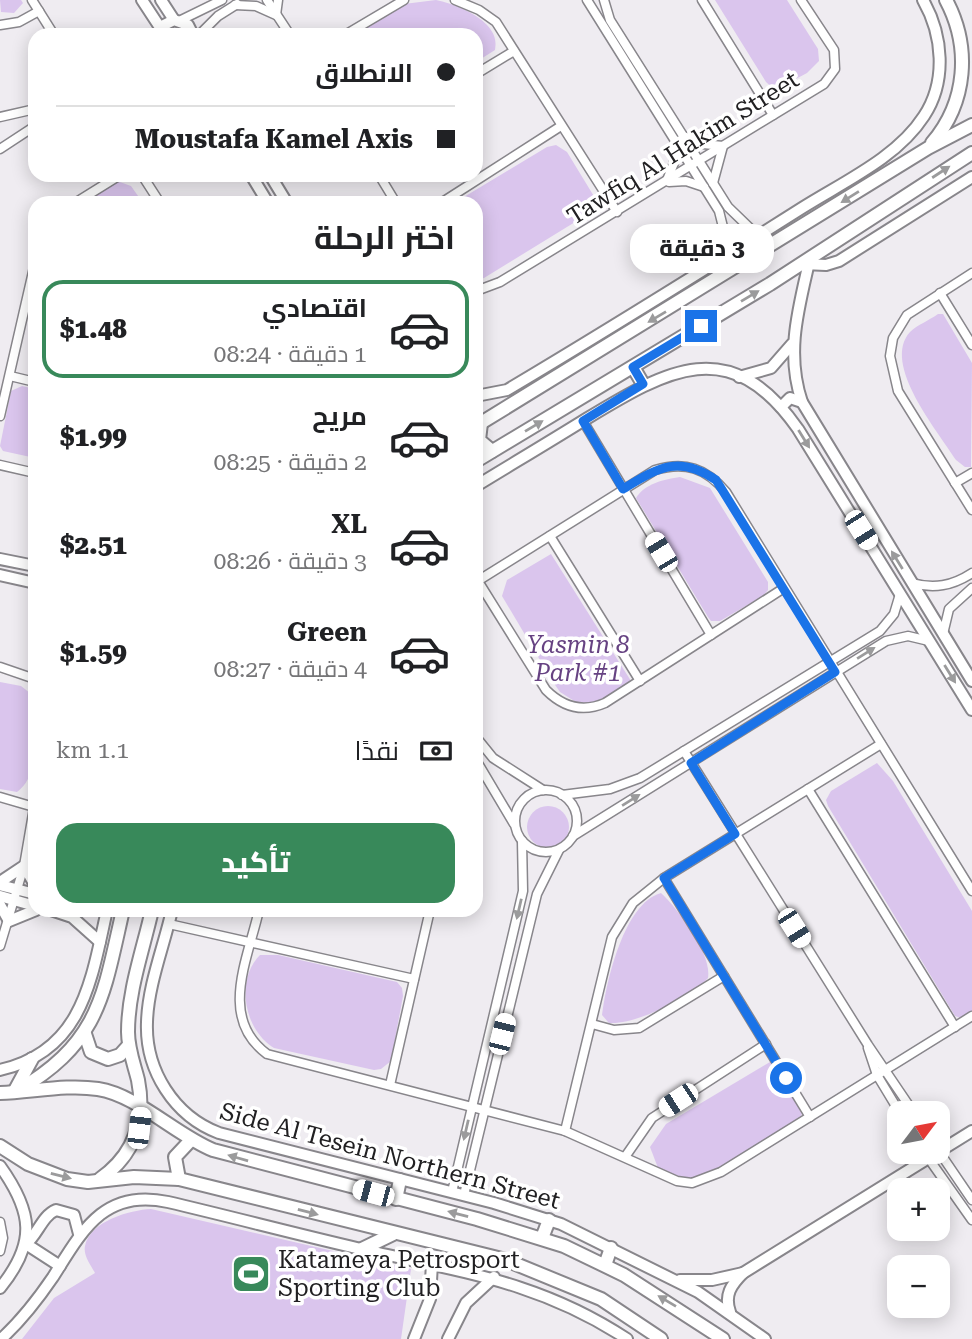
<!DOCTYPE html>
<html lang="ar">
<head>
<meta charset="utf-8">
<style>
  :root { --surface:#fff; --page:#f6f6f6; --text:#202124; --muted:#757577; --line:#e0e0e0; --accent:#38895a }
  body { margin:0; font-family:"Roboto Serif",Cairo,serif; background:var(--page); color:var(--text); direction:rtl; height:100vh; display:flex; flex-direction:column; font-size:26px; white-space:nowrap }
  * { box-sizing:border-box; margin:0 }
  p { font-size:23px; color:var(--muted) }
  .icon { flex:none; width:38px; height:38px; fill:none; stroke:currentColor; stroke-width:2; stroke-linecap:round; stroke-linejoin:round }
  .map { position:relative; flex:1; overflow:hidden; direction:ltr }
  .sheet { position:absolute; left:28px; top:196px; width:455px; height:721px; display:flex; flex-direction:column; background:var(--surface); border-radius:21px; box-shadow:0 4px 18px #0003; direction:rtl }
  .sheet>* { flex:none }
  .guide { position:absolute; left:28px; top:28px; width:455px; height:154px; border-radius:21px; box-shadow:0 4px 18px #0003; direction:rtl; display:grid; align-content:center; height:154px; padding:0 28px; background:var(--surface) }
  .needle { width:46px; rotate:58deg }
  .buttons { position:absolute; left:887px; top:1101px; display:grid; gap:14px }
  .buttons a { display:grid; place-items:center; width:63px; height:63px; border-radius:14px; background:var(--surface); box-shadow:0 4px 18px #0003; font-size:35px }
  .end { position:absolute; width:32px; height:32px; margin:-16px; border:9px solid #1a73e8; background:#fff; box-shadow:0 0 0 4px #fff }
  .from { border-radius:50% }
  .bubble { position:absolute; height:49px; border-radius:21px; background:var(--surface); box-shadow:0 4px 18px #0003; font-size:23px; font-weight:800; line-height:49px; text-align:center; direction:rtl }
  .car { position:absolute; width:21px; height:42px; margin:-21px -10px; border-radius:9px; box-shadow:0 0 5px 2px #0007; background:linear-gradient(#fff 24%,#345 0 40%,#fff 0 76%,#345 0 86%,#fff 0) }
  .guide b { display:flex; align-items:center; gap:24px; height:66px; font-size:26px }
  .guide b+b { border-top:2px solid var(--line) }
  .guide i { width:18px; height:18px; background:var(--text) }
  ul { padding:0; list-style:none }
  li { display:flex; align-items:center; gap:21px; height:98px; margin:0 14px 10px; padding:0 14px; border:4px solid transparent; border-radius:21px }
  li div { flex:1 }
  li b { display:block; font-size:26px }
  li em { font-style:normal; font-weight:800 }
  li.selected { border-color:var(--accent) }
  li>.icon { width:63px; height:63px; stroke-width:1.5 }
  h2 { padding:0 28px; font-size:32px; line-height:84px }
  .pay { display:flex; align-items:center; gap:18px; height:77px; padding:0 28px; font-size:26px }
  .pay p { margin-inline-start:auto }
  .cta { display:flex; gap:14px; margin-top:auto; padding:14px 28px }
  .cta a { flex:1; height:80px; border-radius:21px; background:var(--accent); color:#fff; font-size:28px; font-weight:800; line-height:80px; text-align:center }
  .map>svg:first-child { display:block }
  .green { fill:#dac5ed }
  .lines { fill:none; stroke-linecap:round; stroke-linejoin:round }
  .street-casing { stroke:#88868b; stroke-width:11 }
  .secondary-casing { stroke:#88868b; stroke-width:14 }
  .primary-casing { stroke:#88868b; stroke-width:16 }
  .street { stroke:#fff; stroke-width:8 }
  .secondary { stroke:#fff; stroke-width:10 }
  .primary { stroke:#fff; stroke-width:12 }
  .oneway { fill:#9b9b9c }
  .route { stroke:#1a73e8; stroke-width:9 }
  .labels { text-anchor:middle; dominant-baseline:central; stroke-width:7; stroke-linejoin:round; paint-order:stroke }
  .street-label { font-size:24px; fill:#212022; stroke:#fff }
  .park-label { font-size:24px; font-style:italic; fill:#664282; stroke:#fff }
  .poi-label { font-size:24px; fill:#212022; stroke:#fff; text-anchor:start }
</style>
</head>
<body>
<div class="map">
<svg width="972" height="1339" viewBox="0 0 972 1339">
  <rect width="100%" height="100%" fill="#efecf1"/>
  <g class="green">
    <polygon points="0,0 21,0 23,3 14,13 1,12"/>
    <path d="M436 0C457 4 502 22 495 50L476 62V35H353L404 4Z"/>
    <polygon points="715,0 787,0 818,49 819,61 807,73 775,90 766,82"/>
    <polygon points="556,145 567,152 595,198 593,211 484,278 476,280 476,203 454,203 547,147"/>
    <polygon points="117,181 131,186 143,203 81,203"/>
    <path d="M938 314H943L972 363 971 467H965L956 460C938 431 881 364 910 332 917 325 930 320 938 314Z"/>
    <polygon points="22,386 35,389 35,458 3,451 0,446 11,391"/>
    <path d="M680 477 710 488 768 582V590L763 596 720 621H711L708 617 636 498C644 484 665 479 680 477Z"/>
    <polygon points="551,554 631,681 601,701 579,704 560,692 553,682 502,596 507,580"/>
    <path d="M0 682 21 686 35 697C35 725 42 774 17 792L0 789Z"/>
    <polygon points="877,763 893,781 972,911 972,1014 964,1019 955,1016 828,806 826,800 831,791"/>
    <circle cx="548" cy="827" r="21"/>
    <path d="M661 893C679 910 712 954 708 978 690 998 635 1025 609 1023L602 1015C606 982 624 903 661 893Z"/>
    <path d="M260 955H278L397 982 402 988 403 996 391 1061 381 1069 374 1070 274 1048C244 1030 235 980 260 955Z"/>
    <polygon points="770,1062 773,1062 802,1114 799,1119 698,1180 681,1177 658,1168 650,1147 666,1124"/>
    <path d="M151 1209 411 1269 401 1339H22L54 1298 95 1273C91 1265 83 1256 85 1246 90 1221 130 1210 151 1209Z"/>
  </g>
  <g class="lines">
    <g class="street-casing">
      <g id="street">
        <polyline points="32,0 54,35"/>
        <polyline points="267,0 290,35"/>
        <polyline points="455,0 479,10 496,22 617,212"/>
        <polyline points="587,0 719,211 726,239 721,259"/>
        <polyline points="604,0 610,20 728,207 758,236"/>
        <polyline points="702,0 773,115"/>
        <polyline points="235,5 256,6 276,15 278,0"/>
        <polyline points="179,21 222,0"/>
        <polyline points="0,25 19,22 39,11"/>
        <polyline points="199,35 218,16 237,4"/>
        <polyline points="345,35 404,0"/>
        <polyline points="476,74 514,51"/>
        <polyline points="0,117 35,109"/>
        <polyline points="686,137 703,144 723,146 713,183"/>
        <polyline points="0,149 35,126"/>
        <polyline points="142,175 160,203"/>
        <polyline points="379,175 396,203"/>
        <polyline points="667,180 674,163 675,145"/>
        <polyline points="669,182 686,181 704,187"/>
        <polyline points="75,203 120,175"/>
        <polyline points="441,203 561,126"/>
        <polyline points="972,273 907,315 893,338 890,356 898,391 972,510"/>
        <polyline points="476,291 500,282 824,84 835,69 834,50 801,0"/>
        <polyline points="940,293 972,345"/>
        <polyline points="10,376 35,382"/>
        <polyline points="0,416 35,263"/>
        <polyline points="583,421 711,635"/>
        <polyline points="0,465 35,473"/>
        <polyline points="955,483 972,473"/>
        <polyline points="550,536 640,681"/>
        <path d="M478 581 546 690C563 707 582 713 605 703L784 588"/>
        <path d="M476 582 655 470C685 461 706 468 726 492L972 891"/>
        <path d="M912 583C934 589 952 586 972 573"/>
        <polyline points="943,634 949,609 972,588"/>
        <polyline points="0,667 35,679"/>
        <polyline points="476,737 493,758 543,790"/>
        <polyline points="684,751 868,1045 914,1113"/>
        <polyline points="476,760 514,824"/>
        <polyline points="808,789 955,1027"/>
        <circle cx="546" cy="821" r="31"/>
        <polyline points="562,795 610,789 640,778 880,631 894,614 900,594"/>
        <polyline points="0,797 34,807"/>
        <polyline points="573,836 886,641 908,636 929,641"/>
        <polyline points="664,878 810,1117"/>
        <path d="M259 910C248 959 218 1018 267 1054L565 1131 677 1181 692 1183 721 1172 972 1016"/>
        <polyline points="169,924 414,979"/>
        <polyline points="0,946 24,866 35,802"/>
        <polyline points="592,1024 614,1030 639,1028 724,976"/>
        <polyline points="868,1048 877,1075 900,1113"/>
        <polyline points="390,1085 430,910"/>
        <polyline points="565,1131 612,937 633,903 664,878 881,744"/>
        <polyline points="938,1150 972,1200"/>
        <polyline points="924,1152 972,1220"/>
        <polyline points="625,1157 652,1118 766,1044"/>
        <polyline points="452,1192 523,891 522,841"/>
        <polyline points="464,1195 537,894 559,850"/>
        <polyline points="0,1222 3,1238 0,1251"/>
      </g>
    </g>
    <g class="secondary-casing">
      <g id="secondary">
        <polyline points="142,0 161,29"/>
        <polyline points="161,0 174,20"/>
        <polyline points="159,35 164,25 174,20 188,25 193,35"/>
        <polyline points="251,175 268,203"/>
        <polyline points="270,175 287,203"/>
        <path d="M810 258C799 307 785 352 802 402L972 681"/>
        <polyline points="803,264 826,265 839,261 972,177"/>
        <polyline points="739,377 771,368 792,344"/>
        <path d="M476 396 507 390C606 331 704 270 802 208 843 182 897 158 924 116 947 81 943 35 923 0"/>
        <polyline points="781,407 790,398 802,402"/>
        <path d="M476 486C512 464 549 442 586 419 667 370 730 332 798 429L972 710"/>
        <polyline points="0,559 35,566"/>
        <polyline points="0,575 35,583"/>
        <polyline points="0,882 24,866 35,885"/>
        <polyline points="0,885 35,894"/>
        <polyline points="0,896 35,906"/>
        <polyline points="0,905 9,921 36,910"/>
        <polyline points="51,910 72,917 100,942"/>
        <path d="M172 910C164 946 148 985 147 1022 145 1070 174 1116 219 1133L494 1203 561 1224 698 1292 765 1339"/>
        <path d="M0 1070C83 1051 91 981 107 910"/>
        <path d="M0 1166C33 1212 37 1243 0 1288"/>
        <path d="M60 1266 26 1244C38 1234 42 1216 56 1210L74 1215 79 1234"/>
        <polyline points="680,1280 712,1280 743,1273"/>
        <path d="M730 1312C724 1295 731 1285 743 1273L972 1131"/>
        <path d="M1 1339C21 1321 38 1299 53 1277 82 1231 104 1188 168 1202 232 1217 296 1234 361 1249 460 1272 539 1281 627 1339"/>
        <polyline points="414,1339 430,1299 432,1263"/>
        <polyline points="448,1339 466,1303 494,1277"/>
      </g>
    </g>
    <g class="primary-casing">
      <g id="primary">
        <path d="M932 143C967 102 971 47 946 0"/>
        <polyline points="758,236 766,250"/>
        <polyline points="633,367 643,384"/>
        <polyline points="481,423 479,440 492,451"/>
        <polyline points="476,426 928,148 972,125"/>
        <polyline points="476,461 770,284 972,153"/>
        <polyline points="85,1034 91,1052 108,1059 120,1055 129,1045"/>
        <path d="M17 1091C100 1042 103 997 123 910"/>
        <polyline points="14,1092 32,1059"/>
        <path d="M0 1093C32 1092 67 1084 98 1089 137 1095 176 1135 213 1150L477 1219 564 1246 624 1275 723 1339"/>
        <polyline points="0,1146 28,1164 67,1179 88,1182 134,1177 179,1179 506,1260 601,1299 661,1339"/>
        <path d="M100 1179C134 1155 146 1121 138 1080 134 1064 128 1049 128 1032 128 991 143 950 152 910"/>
        <polyline points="179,1179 175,1157 190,1141"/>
        <polyline points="396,1199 400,1180"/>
        <polyline points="542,1238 549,1220"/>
        <polyline points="362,1249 393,1234"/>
        <polyline points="605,1265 611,1248"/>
      </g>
    </g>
    <use href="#street" class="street"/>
    <use href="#secondary" class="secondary"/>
    <use href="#primary" class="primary"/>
  </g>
  <defs><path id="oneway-solid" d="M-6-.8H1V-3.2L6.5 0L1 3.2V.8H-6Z" transform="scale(1.75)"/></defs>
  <g class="oneway">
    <use href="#oneway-solid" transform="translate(941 172) rotate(-33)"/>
    <use href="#oneway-solid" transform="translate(850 197) rotate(148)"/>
    <use href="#oneway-solid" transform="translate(750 296) rotate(-31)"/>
    <use href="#oneway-solid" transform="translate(657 317) rotate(149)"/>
    <use href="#oneway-solid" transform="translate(534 426) rotate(-31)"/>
    <use href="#oneway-solid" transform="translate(804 439) rotate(58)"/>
    <use href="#oneway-solid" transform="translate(897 560) rotate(-122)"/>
    <use href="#oneway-solid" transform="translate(866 653) rotate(-32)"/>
    <use href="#oneway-solid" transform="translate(950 674) rotate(58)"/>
    <use href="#oneway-solid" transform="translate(631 800) rotate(-32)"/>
    <use href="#oneway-solid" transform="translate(519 909) rotate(103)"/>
    <use href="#oneway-solid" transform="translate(466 1130) rotate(103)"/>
    <use href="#oneway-solid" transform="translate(238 1158) rotate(-164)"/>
    <use href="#oneway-solid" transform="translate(61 1176) rotate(14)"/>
    <use href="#oneway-solid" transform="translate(308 1212) rotate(15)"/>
    <use href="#oneway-solid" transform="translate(458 1214) rotate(-165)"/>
    <use href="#oneway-solid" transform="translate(667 1301) rotate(-149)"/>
  </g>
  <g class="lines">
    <path class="route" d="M701 326 633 367 643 384 583 421 623 489C658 468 678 454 716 480L835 672 691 763 735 834 664 878 786 1078"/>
  </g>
  <defs>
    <g id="stadium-square" transform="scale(2.0125)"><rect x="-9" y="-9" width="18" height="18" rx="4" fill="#38895a" stroke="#fff"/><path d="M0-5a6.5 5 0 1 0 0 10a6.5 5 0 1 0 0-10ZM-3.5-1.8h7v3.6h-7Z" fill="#fff"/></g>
  </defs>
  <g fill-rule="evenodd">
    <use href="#stadium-square" x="251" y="1274"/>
  </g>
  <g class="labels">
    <g class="street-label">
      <text transform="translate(683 148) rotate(-32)">Tawfiq Al Hakim Street</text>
      <text transform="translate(390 1156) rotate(15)">Side Al Tesein Northern Street</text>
    </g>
    <g class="park-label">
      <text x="578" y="645">Yasmin 8<tspan x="578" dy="28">Park #1</tspan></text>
    </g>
    <g class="poi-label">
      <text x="278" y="1260">Katameya Petrosport<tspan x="278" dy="28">Sporting Club</tspan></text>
    </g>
  </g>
</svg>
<div class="buttons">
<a><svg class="needle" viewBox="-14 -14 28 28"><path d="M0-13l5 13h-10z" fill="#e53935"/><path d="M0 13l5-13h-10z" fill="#757577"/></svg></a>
<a>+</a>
<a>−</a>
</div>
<i class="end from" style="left:786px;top:1078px"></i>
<i class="end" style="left:701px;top:326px"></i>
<div class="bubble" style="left:630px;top:224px;width:144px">3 دقيقة</div>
<i class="car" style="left:861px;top:530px;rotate:148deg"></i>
<i class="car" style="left:661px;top:552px;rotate:329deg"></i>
<i class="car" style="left:794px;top:928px;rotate:148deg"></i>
<i class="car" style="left:502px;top:1034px;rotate:14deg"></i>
<i class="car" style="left:678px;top:1100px;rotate:237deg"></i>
<i class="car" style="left:139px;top:1128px;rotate:7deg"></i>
<i class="car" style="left:373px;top:1193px;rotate:285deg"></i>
<div class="guide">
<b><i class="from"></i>الانطلاق</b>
<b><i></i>Moustafa Kamel Axis</b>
</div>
<section class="sheet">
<h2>اختر الرحلة</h2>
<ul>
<li class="selected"><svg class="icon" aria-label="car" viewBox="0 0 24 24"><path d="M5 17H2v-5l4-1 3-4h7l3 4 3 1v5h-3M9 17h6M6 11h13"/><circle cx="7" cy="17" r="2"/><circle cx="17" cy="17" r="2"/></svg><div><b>اقتصادي</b><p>1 دقيقة · 08:24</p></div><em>$1.48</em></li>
<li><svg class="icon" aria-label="car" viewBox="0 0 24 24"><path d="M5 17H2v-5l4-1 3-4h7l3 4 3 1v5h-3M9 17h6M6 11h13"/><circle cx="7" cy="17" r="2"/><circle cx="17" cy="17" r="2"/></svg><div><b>مريح</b><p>2 دقيقة · 08:25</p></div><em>$1.99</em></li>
<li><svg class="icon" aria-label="car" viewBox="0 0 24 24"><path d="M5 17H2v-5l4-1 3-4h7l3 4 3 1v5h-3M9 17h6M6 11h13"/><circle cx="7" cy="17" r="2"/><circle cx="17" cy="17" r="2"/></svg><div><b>XL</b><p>3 دقيقة · 08:26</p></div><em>$2.51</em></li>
<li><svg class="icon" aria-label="car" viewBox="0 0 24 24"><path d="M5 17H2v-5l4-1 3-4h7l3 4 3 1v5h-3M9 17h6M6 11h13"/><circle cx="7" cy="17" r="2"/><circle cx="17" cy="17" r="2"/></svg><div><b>Green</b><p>4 دقيقة · 08:27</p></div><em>$1.59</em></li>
</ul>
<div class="pay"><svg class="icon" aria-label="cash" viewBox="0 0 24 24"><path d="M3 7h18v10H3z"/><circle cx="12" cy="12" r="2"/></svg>نقدًا<p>1.1 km</p></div>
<div class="cta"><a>تأكيد</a></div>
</section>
</div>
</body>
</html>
